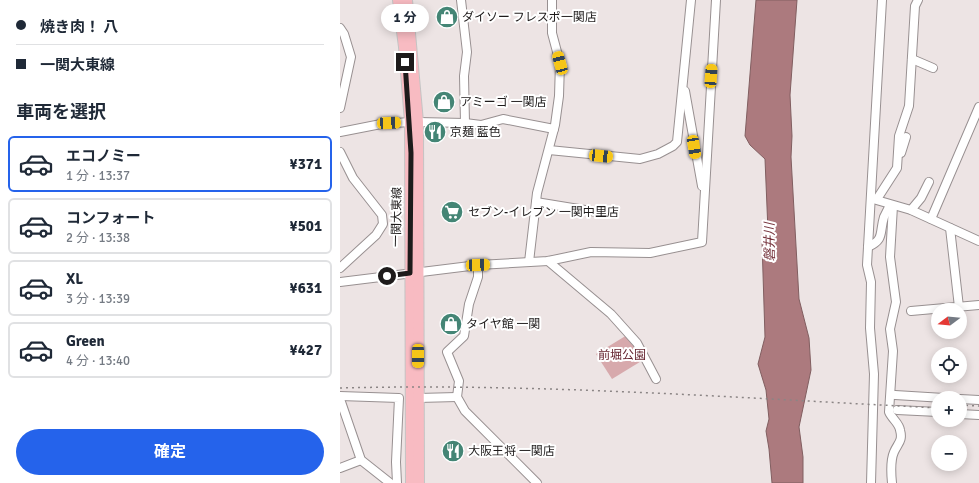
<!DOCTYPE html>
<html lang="ja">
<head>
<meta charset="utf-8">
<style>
  :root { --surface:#fff; --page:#f6f6f7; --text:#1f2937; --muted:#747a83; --line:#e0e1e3; --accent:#2563eb }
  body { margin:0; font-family:Signika,"Noto Sans JP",sans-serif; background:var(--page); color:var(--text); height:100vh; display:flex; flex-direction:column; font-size:15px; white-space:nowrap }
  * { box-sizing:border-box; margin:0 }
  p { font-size:13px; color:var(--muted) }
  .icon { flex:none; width:22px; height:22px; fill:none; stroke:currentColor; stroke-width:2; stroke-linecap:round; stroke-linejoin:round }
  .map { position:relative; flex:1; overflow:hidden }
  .drawer { display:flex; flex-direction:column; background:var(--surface); width:340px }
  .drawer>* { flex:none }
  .hud { display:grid; align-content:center; height:88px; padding:0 16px; background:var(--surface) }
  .needle { width:26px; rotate:254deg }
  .buttons { position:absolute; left:591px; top:303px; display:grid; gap:8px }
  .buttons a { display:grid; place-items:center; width:36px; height:36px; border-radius:50%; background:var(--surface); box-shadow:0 2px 10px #0003; font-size:20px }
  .end { position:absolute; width:18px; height:18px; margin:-9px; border:5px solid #1e1b1b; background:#fff; box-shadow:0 0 0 2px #fff }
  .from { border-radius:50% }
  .bubble { position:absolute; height:28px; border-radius:14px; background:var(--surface); box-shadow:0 2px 10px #0003; font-size:13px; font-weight:700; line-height:28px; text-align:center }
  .car { position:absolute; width:12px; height:24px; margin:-12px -6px; border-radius:5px; box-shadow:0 0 3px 1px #0007; background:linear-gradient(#f5c518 24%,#345 0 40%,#f5c518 0 76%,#345 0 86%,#f5c518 0) }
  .hud b { display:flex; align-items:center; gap:14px; height:38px; font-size:15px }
  .hud b+b { border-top:1px solid var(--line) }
  .hud i { width:10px; height:10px; background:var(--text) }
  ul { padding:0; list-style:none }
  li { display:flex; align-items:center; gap:12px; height:56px; margin:0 8px 6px; padding:0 8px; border:2px solid var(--line); border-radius:6px }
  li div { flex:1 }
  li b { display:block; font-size:15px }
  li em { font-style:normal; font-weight:700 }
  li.active { border-color:var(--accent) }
  li>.icon { width:36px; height:36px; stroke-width:1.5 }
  h2 { padding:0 16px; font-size:18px; line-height:48px }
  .primary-button { display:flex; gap:8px; margin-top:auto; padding:8px 16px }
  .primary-button a { flex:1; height:46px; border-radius:24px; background:var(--accent); color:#fff; font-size:16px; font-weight:700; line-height:46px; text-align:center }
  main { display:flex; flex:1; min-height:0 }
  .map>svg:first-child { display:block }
  .green { fill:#d7a9ac }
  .water { fill:#ac7a7e; stroke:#815e60 }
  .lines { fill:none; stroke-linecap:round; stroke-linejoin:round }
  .minor-casing { stroke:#989091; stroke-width:10 }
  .major-casing { stroke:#c4c4c4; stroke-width:12 }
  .minor { stroke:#fff; stroke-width:8 }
  .major { stroke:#f8bbc2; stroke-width:10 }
  .rail { stroke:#8b8585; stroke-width:1.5; stroke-dasharray:2 4; stroke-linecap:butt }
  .route { stroke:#1e1b1b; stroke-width:5 }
  .labels { text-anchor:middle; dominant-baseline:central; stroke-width:4; stroke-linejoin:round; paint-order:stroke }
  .poi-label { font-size:12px; fill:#1e1b1b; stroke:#fff; text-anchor:start }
  .street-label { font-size:12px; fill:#1e1b1b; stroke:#fff }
  .park-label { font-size:12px; fill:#64232e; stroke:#fff }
  .water-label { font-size:13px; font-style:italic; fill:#77353e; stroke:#fff }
</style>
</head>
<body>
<main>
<section class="drawer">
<div class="hud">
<b><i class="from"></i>焼き肉！ 八</b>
<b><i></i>一関大東線</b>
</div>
<h2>車両を選択</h2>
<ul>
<li class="active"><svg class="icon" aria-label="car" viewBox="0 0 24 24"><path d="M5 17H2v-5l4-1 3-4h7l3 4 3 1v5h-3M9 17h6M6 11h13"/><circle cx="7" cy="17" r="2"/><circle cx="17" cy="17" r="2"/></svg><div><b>エコノミー</b><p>1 分 · 13:37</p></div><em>¥371</em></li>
<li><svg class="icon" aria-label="car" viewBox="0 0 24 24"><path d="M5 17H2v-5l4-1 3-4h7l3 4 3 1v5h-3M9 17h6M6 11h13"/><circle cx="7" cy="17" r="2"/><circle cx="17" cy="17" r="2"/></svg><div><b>コンフォート</b><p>2 分 · 13:38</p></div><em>¥501</em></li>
<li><svg class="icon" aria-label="car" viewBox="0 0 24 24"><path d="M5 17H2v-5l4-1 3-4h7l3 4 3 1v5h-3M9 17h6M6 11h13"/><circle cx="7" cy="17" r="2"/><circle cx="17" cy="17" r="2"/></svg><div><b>XL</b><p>3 分 · 13:39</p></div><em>¥631</em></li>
<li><svg class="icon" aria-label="car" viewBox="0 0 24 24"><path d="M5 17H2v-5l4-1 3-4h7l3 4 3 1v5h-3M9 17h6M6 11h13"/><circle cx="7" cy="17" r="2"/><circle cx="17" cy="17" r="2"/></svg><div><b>Green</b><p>4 分 · 13:40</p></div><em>¥427</em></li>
</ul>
<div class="primary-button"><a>確定</a></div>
</section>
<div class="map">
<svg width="639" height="483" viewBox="0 0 639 483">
  <rect width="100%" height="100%" fill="#ede4e4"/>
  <polygon class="green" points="292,332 308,357 272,379 256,354"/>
  <polygon class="water" points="416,0 457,0 450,95 452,136 451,157 459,299 469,338 471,370 459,427 463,457 463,483 432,483 429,449 426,431 429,419 426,390 418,364 425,337 422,242 428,231 425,159 410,145 405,136"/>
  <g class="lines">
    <g class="minor-casing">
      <g id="minor">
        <polyline points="121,0 127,52 124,76 125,123"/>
        <polyline points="0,28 4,34 11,57 0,108"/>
        <polyline points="572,59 593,68"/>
        <polyline points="345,91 362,186"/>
        <polyline points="78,122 125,123 141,125 163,119 214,129"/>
        <polyline points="0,132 41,124 70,122"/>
        <polyline points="209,150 300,159 318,154 333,146 337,142 351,0"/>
        <polyline points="0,152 13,178 42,215 43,224 36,235 0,268"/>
        <polyline points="561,153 566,137"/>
        <polyline points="533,199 571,210 639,241"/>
        <polyline points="537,199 557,168 559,136 569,106 575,6 578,0"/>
        <polyline points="196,202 263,213"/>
        <polyline points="571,210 581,198 589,182"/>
        <polyline points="591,219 639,107"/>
        <polyline points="610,228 619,307"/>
        <path d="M528 247C545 239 539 233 544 217 546 213 548 209 550 205"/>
        <polyline points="208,261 271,314 297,343 316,379"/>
        <polyline points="189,262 197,193 215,125 219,96 220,63 212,33 212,0"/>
        <polyline points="138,265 138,277 129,304 124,336 107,352 119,381 117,397 125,411 197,483"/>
        <polyline points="0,282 138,265 208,261 251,252 310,253 362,242 376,0"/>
        <polyline points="571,311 639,305"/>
        <polyline points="555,395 604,398"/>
        <polyline points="0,396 59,398 56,462 57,483"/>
        <polyline points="78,398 117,397"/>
        <polyline points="0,399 21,460 50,483"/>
        <polyline points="620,399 639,400"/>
        <polyline points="557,410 598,412"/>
        <polyline points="620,414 639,415"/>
        <polyline points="0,468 21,460"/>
        <polyline points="531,483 534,374 530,328 531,282 527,265 528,247 542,0"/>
        <path d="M552 483C551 473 550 461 554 452 558 443 563 441 560 430 559 423 552 419 549 412L553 351 550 329 556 302 550 257 553 206"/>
      </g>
    </g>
    <g class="major-casing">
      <g id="major">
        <polyline points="58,0 64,47 70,122 71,483"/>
        <polyline points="67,0 78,122 79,483"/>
      </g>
    </g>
    <use href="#minor" class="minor"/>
    <use href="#major" class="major"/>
    <g class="rail">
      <path d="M0 388C200 383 399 398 598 408"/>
      <polyline points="620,405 639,406"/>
    </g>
  </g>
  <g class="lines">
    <polyline class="route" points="47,276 70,273 71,153 65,62"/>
  </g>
  <defs>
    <g id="shop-disc" transform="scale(1.15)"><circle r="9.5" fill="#448575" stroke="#fff"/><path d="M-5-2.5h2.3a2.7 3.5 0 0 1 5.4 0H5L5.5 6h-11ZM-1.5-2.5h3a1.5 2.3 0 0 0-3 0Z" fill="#fff"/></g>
    <g id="restaurant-disc" transform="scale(1.15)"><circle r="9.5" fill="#448575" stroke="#fff"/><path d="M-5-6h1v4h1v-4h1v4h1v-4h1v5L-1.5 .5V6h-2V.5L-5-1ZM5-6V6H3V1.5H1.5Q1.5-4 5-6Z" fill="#fff"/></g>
    <g id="supermarket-disc" transform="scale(1.15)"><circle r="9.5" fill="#448575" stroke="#fff"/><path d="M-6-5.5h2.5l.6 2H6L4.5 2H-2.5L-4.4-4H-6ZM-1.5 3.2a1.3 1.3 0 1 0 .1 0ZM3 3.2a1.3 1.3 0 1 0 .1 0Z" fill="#fff"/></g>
  </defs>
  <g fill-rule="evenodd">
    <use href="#shop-disc" x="107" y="17"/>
    <use href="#shop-disc" x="104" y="102"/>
    <use href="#restaurant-disc" x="95" y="132"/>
    <use href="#supermarket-disc" x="112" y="212"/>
    <use href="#shop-disc" x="111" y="324"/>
    <use href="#restaurant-disc" x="113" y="451"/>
  </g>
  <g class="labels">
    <g class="poi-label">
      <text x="122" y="17">ダイソー フレスポ一関店</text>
      <text x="120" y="102">アミーゴ 一関店</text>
      <text x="110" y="132">京麺 藍色</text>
      <text x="128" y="212">セブン-イレブン 一関中里店</text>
      <text x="126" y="324">タイヤ館 一関</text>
      <text x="128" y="451">大阪王将 一関店</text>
    </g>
    <g class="street-label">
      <text transform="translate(57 217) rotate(-89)">一関大東線</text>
    </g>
    <g class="park-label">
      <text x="282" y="355">前堀公園</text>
    </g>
    <g class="water-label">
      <text transform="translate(430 242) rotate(-91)">磐井川</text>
    </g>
  </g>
</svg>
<div class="buttons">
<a><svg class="needle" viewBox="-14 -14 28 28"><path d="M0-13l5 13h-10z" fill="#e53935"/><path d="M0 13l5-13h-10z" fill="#747a83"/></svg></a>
<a><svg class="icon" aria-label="locate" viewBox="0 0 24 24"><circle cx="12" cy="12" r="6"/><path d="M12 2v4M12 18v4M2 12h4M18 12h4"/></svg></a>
<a>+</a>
<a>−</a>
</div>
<i class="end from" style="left:47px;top:276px"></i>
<i class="end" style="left:65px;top:62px"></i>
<div class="bubble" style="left:41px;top:4px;width:48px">1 分</div>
<i class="car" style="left:220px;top:63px;rotate:345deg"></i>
<i class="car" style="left:371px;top:76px;rotate:4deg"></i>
<i class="car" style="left:49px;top:123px;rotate:87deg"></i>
<i class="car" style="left:354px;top:147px;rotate:171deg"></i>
<i class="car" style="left:261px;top:156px;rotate:96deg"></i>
<i class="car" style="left:138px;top:265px;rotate:88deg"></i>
<i class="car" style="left:78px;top:356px;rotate:180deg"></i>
</div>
</main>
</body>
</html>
